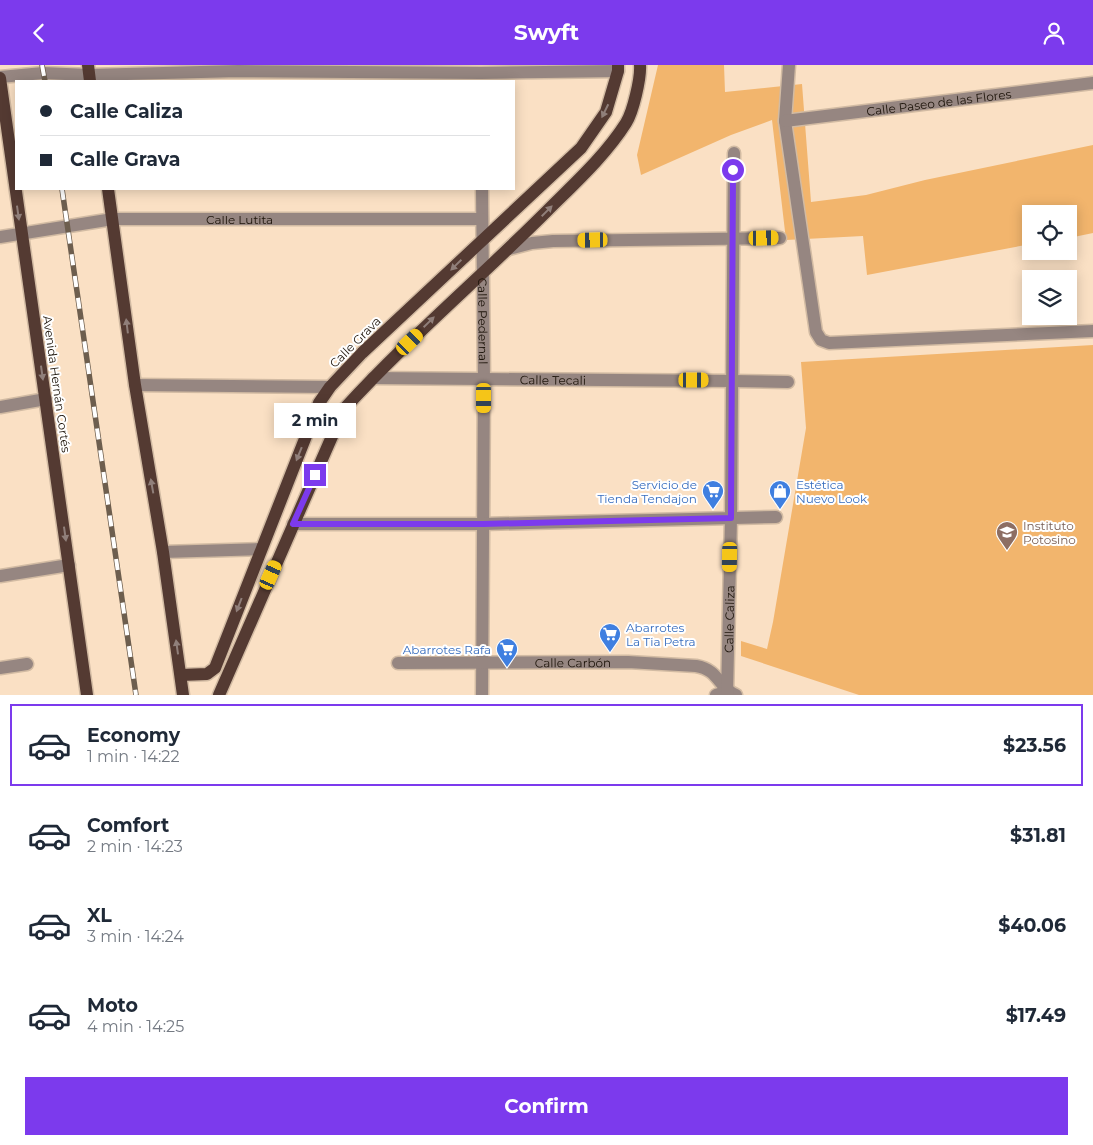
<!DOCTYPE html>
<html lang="en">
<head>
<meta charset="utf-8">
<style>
  :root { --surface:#fff; --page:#f2f2f3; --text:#1f2937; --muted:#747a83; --line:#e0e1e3; --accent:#7c3aed }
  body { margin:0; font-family:Montserrat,sans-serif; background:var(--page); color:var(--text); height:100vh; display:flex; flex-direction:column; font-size:19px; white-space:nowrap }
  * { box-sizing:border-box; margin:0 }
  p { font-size:16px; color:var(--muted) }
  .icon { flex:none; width:28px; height:28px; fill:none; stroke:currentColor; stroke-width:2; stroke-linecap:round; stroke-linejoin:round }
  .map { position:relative; height:630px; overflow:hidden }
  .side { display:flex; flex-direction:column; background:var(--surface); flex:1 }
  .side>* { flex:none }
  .top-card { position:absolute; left:15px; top:15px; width:500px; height:110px; border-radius:0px; box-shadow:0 2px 12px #0003; display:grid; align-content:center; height:110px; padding:0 25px; background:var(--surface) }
  .buttons { position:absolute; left:1022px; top:140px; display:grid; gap:10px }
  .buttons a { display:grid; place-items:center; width:55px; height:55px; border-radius:0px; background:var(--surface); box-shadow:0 2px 12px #0003; font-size:25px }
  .end { position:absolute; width:22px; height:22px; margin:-11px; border:6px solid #7c3aed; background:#fff; box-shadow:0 0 0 2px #fff }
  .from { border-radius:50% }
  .bubble { position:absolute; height:35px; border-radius:0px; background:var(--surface); box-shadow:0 2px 12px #0003; font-size:16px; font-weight:700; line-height:35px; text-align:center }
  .car { position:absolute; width:15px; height:30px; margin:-15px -8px; border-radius:6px; box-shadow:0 0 4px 1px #0007; background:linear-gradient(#f5c518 24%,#345 0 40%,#f5c518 0 76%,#345 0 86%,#f5c518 0) }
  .top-card b { display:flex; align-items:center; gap:18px; height:48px; font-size:19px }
  .top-card b+b { border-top:1px solid var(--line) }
  .top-card i { width:12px; height:12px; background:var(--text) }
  ul { padding:9px 0 0; list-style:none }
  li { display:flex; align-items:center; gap:15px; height:82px; margin:0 10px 8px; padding:0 15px; border:2px solid transparent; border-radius:0px }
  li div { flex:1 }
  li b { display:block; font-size:19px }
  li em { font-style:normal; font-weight:700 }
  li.current { border-color:var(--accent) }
  li>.icon { width:45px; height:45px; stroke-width:1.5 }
  .action { display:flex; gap:10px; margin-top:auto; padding:10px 25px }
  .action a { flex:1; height:58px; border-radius:0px; background:var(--accent); color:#fff; font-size:20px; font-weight:700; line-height:58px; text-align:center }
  header { display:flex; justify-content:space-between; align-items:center; height:65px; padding:0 25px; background:var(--accent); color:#fff; font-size:22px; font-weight:700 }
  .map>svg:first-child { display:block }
  .green { fill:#f2b56d }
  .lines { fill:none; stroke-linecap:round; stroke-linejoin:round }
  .minor-casing { stroke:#d2bba3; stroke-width:15 }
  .major-casing { stroke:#d2bba3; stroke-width:15 }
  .minor { stroke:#968681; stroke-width:12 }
  .major { stroke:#543a32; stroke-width:12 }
  .rail-casing { stroke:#6d5e4e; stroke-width:5.5 }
  .rail { stroke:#fff; stroke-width:4; stroke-dasharray:11; stroke-linecap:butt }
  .oneway { fill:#907f7a }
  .route { stroke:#7c3aed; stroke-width:6 }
  .labels { text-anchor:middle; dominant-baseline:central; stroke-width:4; stroke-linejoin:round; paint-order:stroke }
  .street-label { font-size:12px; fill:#1d140a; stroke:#fff }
  .shop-label { font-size:12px; fill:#366cbe; stroke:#fff; text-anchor:end }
  .education-label { font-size:12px; fill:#785e54; stroke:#fff; text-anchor:start }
</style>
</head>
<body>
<header><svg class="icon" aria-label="back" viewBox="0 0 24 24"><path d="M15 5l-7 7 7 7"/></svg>Swyft<svg class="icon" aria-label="person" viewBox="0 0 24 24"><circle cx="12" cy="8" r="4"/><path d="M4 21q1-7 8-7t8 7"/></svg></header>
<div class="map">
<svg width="1093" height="630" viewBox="0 0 1093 630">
  <rect width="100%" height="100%" fill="#fae0c4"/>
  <g class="green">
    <polygon points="658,0 724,0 725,27 802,19 811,137 866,130 925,115 1093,80 1093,168 1069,173 1069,149 1031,149 1031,179 867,210 863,171 786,175 772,55 731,70 641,110 637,90"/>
    <polygon points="1093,280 1093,630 859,630 741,591 741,576 767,584 773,557 806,363 801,297"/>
  </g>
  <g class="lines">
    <g class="minor-casing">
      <g id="minor">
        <polyline points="789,0 785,56 816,267 821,275 829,278 1093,266"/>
        <polyline points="0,12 43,8 89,10 238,6 481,8 618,6"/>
        <path id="s1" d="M785 56 1093 18"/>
        <path id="s2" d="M482 124 484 315 482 630"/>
        <path id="s3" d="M0 172 113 154H482"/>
        <polyline points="509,184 532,178 553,176 780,173"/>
        <path id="s4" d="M373 313 733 316 788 317"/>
        <polyline points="135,320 330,322"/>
        <polyline points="0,342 46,334"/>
        <polyline points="293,459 483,459 776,452"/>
        <polyline points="163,487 261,484"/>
        <polyline points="0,511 69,500"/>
        <path id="s5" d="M398 598 628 597 696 601C720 605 717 622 736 630"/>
        <polyline points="0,603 27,599"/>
        <polyline points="716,630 728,626"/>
        <path id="s6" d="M727 630 731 453 734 88"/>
      </g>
    </g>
    <g class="major-casing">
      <g id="major">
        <polyline points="88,0 90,16"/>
        <polyline points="0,13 87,630"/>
        <polyline points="108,124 135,320 163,487 183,630"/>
        <polyline points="181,610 207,609 215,603 319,338 330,322 362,288 581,83 606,47 618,6 618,0"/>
        <path d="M219 630 344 344C408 274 480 213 547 146 575 118 605 91 626 58 633 47 641 13 640 0"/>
      </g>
    </g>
    <use href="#minor" class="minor"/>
    <use href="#major" class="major"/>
    <g class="rail-casing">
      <g id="rail">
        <polyline points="42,0 45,16"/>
        <polyline points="62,124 136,630"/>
      </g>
    </g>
    <use href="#rail" class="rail"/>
  </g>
  <defs><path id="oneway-solid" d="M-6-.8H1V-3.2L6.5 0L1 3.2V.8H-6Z" transform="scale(1.25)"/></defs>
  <g class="oneway">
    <use href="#oneway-solid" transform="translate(605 46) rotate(116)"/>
    <use href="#oneway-solid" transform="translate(547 146) rotate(-45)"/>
    <use href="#oneway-solid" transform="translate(18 148) rotate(82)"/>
    <use href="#oneway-solid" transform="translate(456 200) rotate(136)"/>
    <use href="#oneway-solid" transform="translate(429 257) rotate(-44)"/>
    <use href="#oneway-solid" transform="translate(127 261) rotate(-97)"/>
    <use href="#oneway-solid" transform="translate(42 308) rotate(82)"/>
    <use href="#oneway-solid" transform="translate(299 389) rotate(112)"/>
    <use href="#oneway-solid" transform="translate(152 421) rotate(-100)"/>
    <use href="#oneway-solid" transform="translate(65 469) rotate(82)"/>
    <use href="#oneway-solid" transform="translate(239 540) rotate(111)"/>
    <use href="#oneway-solid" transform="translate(177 582) rotate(-98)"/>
  </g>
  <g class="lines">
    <polyline class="route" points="315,410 293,459 483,459 731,453 733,105"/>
  </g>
  <defs>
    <g id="supermarket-pin" transform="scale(1.125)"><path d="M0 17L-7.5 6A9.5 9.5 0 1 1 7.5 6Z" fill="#3f7fe0" stroke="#fff"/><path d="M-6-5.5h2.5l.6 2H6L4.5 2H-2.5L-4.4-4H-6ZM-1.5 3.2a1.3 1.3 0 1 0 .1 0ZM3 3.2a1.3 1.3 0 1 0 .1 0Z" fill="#fff"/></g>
    <g id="shop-pin" transform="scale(1.125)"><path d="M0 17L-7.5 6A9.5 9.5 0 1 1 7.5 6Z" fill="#3f7fe0" stroke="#fff"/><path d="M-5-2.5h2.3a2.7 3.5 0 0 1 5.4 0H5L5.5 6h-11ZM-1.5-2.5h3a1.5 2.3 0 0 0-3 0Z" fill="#fff"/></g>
    <g id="university-pin" transform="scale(1.125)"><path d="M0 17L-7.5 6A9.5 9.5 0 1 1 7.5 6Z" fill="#8d6e63" stroke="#fff"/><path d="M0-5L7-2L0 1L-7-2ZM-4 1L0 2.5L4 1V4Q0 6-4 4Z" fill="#fff"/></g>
  </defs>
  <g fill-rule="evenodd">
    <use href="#supermarket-pin" x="713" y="426"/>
    <use href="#shop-pin" x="780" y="426"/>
    <use href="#university-pin" x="1007" y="467"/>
    <use href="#supermarket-pin" x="610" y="569"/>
    <use href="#supermarket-pin" x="507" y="584"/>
  </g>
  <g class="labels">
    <g class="street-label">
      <text stroke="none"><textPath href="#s1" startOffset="155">Calle Paseo de las Flores</textPath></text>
      <text stroke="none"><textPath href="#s3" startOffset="241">Calle Lutita</textPath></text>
      <text stroke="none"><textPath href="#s2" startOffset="132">Calle Pedernal</textPath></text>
      <text transform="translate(355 277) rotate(-45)">Calle Grava</text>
      <text stroke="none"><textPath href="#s4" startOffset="180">Calle Tecali</textPath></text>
      <text transform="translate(57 319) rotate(82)">Avenida Hernán Cortés</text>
      <text stroke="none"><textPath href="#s6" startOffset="76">Calle Caliza</textPath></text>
      <text stroke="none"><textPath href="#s5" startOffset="175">Calle Carbón</textPath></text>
    </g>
    <g class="shop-label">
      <text x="697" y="419">Servicio de<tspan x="697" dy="14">Tienda Tendajon</tspan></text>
      <text x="796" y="419" text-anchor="start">Estética<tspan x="796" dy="14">Nuevo Look</tspan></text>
      <text x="626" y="562" text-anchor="start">Abarrotes<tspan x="626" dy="14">La Tia Petra</tspan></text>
      <text x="491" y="584">Abarrotes Rafa</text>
    </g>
    <g class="education-label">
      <text x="1023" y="460">Instituto<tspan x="1023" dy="14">Potosino</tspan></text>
    </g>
  </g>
</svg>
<div class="buttons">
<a><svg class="icon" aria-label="locate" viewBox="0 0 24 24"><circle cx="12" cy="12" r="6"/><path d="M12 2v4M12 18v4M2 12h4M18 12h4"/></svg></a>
<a><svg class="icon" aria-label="layers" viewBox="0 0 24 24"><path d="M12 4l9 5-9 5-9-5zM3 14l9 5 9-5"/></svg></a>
</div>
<i class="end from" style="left:733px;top:105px"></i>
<i class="end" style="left:315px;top:410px"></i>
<div class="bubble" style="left:274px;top:338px;width:82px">2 min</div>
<i class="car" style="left:764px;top:173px;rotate:89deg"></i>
<i class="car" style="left:593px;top:175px;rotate:269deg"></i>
<i class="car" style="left:410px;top:277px;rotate:46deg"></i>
<i class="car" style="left:694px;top:315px;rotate:90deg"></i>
<i class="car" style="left:484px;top:333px;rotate:180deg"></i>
<i class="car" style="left:730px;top:492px;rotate:181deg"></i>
<i class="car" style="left:271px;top:510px;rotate:24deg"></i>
<div class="top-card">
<b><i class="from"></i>Calle Caliza</b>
<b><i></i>Calle Grava</b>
</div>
</div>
<section class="side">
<ul>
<li class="current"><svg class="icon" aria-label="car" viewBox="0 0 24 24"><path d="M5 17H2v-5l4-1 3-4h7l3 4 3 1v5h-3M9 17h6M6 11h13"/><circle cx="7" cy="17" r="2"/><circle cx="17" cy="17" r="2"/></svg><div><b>Economy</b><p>1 min · 14:22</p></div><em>$23.56</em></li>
<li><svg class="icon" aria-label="car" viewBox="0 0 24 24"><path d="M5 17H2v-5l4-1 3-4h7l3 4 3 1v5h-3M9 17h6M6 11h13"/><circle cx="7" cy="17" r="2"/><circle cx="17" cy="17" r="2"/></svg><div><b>Comfort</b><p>2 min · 14:23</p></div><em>$31.81</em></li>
<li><svg class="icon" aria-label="car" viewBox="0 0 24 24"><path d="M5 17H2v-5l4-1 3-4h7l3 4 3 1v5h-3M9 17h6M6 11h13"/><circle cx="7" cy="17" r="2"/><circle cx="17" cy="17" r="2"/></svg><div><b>XL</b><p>3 min · 14:24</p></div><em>$40.06</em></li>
<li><svg class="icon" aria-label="car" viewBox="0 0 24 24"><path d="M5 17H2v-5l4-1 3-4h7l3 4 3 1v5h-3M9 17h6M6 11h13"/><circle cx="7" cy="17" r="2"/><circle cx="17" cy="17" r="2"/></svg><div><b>Moto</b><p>4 min · 14:25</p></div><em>$17.49</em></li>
</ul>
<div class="action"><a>Confirm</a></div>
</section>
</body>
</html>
